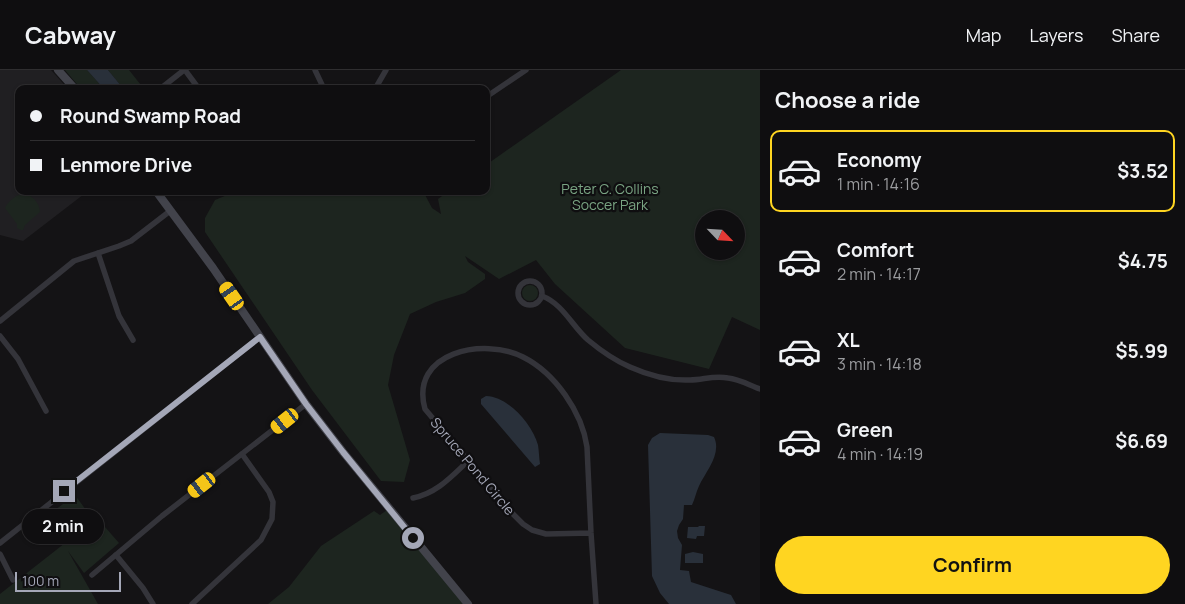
<!DOCTYPE html>
<html lang="en">
<head>
<meta charset="utf-8">
<style>
  :root { --surface:#0f0e10; --page:#1d1c1e; --text:#f1f3f6; --muted:#9b9c9f; --line:#2f2e30; --accent:#ffd521 }
  body { margin:0; font-family:Manrope,sans-serif; background:var(--page); color:var(--text); height:100vh; display:flex; flex-direction:column; font-size:19px; white-space:nowrap }
  * { box-sizing:border-box; margin:0 }
  p { font-size:16px; color:var(--muted) }
  .icon { flex:none; width:28px; height:28px; fill:none; stroke:currentColor; stroke-width:2; stroke-linecap:round; stroke-linejoin:round }
  .map { position:relative; flex:1; overflow:hidden }
  .details { display:flex; flex-direction:column; background:var(--surface); width:425px }
  .details>* { flex:none }
  .hud { position:absolute; left:15px; top:15px; width:475px; height:110px; border-radius:10px; box-shadow:0 1px 4px #0004,0 0 0 1px var(--line); display:grid; align-content:center; height:110px; padding:0 15px; background:var(--surface) }
  .needle { width:32px; rotate:115deg }
  .controls { position:absolute; left:695px; top:140px; display:grid; gap:10px }
  .controls a { display:grid; place-items:center; width:50px; height:50px; border-radius:50%; background:var(--surface); box-shadow:0 1px 4px #0004,0 0 0 1px var(--line); font-size:25px }
  .scale { position:absolute; left:15px; bottom:12px; width:106px; box-sizing:border-box; padding-left:5px; border:2px solid #a4a7b7; border-top:0; font-size:14px; line-height:18px; white-space:nowrap; color:#a4a7b7; -webkit-text-stroke:4px #0f0e10; paint-order:stroke }
  .end { position:absolute; width:22px; height:22px; margin:-11px; border:6px solid #a4a7b7; background:#111; box-shadow:0 0 0 2px #111 }
  .from { border-radius:50% }
  .bubble { position:absolute; height:35px; border-radius:18px; background:var(--surface); box-shadow:0 1px 4px #0004,0 0 0 1px var(--line); font-size:16px; font-weight:700; line-height:35px; text-align:center }
  .car { position:absolute; width:15px; height:30px; margin:-15px -8px; border-radius:6px; box-shadow:0 0 4px 1px #0007; background:linear-gradient(#f5c518 24%,#345 0 40%,#f5c518 0 76%,#345 0 86%,#f5c518 0) }
  .hud b { display:flex; align-items:center; gap:18px; height:48px; font-size:19px }
  .hud b+b { border-top:1px solid var(--line) }
  .hud i { width:12px; height:12px; background:var(--text) }
  ul { padding:0; list-style:none }
  li { display:flex; align-items:center; gap:15px; height:82px; margin:0 10px 8px; padding:0 5px; border:2px solid transparent; border-radius:10px }
  li div { flex:1 }
  li b { display:block; font-size:19px }
  li em { font-style:normal; font-weight:700 }
  li.current { border-color:var(--accent) }
  li>.icon { width:45px; height:45px; stroke-width:1.5 }
  h2 { padding:0 15px; font-size:22px; line-height:60px }
  .cta { display:flex; gap:10px; margin-top:auto; padding:10px 15px }
  .cta a { flex:1; height:58px; border-radius:30px; background:var(--accent); color:#111; font-size:20px; font-weight:700; line-height:58px; text-align:center }
  header { display:flex; align-items:center; gap:30px; box-sizing:border-box; height:70px; padding:0 25px; background:var(--surface); border-bottom:1px solid var(--line) }
  header strong { font-size:24px }
  nav { display:flex; gap:28px; margin-inline-start:auto; font-size:18px }
  main { display:flex; flex:1; min-height:0 }
  .map>svg:first-child { display:block }
  .built { fill:#201f22 }
  .green { fill:#1d251f; fill-rule:evenodd }
  .water { fill:#29303a }
  .lines { fill:none; stroke-linecap:round; stroke-linejoin:round }
  .street { stroke:#34343a; stroke-width:5.5 }
  .secondary { stroke:#42434b; stroke-width:8 }
  .route { stroke:#a4a7b7; stroke-width:6 }
  .labels { text-anchor:middle; dominant-baseline:central; stroke-width:4.5; stroke-linejoin:round; paint-order:stroke }
  .park-label { font-size:14px; fill:#79a382; stroke:#0f0e10 }
  .street-label { font-size:14px; fill:#a4a7b7; stroke:#0f0e10 }
</style>
</head>
<body>
<header>
<strong>Cabway</strong>
<nav><a>Map</a><a>Layers</a><a>Share</a></nav>
</header>
<main>
<div class="map">
<svg width="760" height="534" viewBox="0 0 760 534">
  <rect width="100%" height="100%" fill="#141315"/>
  <polygon class="built" points="0,0 51,0 68,19 19,19 19,121 88,121 23,171 0,165"/>
  <g class="green">
    <polygon points="65,0 87,0 104,19 81,19"/>
    <polygon points="108,0 129,0 144,19 122,19 122,17"/>
    <path d="M621 0H760V260L732 247 709 299 625 278 555 214 536 190 499 209 465 186 468 192 485 204V209L465 223 436 232 410 244 394 285 388 315 410 390 404 412 381 411 312 320 205 162V148L215 130 237 121H423L432 138 441 144 438 129 449 121H486V95ZM704 149H736V181H704Z"/>
    <path d="M26 123C34 128 39 132 40 142L25 155 23 160H21L17 158V154L5 138C9 130 17 124 26 123Z"/>
    <circle cx="530" cy="223" r="8"/>
    <polygon points="75,425 94,451 98,449 119,473 84,503 68,481 98,534 0,534 0,524 74,466 55,440"/>
    <polygon points="387,440 468,534 268,534 289,517 321,476 374,441 380,445"/>
  </g>
  <g class="water">
    <polygon points="87,0 108,0 122,17 122,19 104,19"/>
    <path d="M486 326C509 327 532 354 538 375 539 381 539 388 540 394L535 397 481 334V329Z"/>
    <path d="M660 363 708 365 714 367C722 384 706 401 699 416 696 422 695 429 692 435H684L683 449 679 455 677 461 678 468 682 475 680 500 689 501 691 512 731 525 736 534H669L660 523 652 506 648 375 652 368Z"/>
    <polygon points="699,456 705,456 704,466 697,466 696,469 687,468 688,457 698,457"/>
    <polygon points="693,482 703,484 703,493 685,493 685,484"/>
  </g>
  <g class="lines">
    <g class="street">
      <polyline points="185,0 199,19"/>
      <polyline points="315,0 324,19"/>
      <polyline points="160,19 184,0"/>
      <polyline points="375,19 386,0"/>
      <polyline points="486,27 526,0"/>
      <polyline points="98,183 119,246 133,270"/>
      <circle cx="530" cy="223" r="12"/>
      <path d="M542 226C563 234 572 256 588 270 600 280 616 291 630 297 648 305 670 311 690 310 703 310 714 305 728 308 739 309 749 315 760 319"/>
      <polyline points="0,251 74,191 119,176 131,171 170,141"/>
      <polyline points="0,266 18,289 46,341"/>
      <path d="M413 428C437 423 451 407 468 391"/>
      <path d="M591 463 546 464 532 460 523 454 513 444 425 339C409 282 484 267 523 287 555 303 582 342 587 377L591 463 596 534"/>
      <polyline points="0,473 260,267"/>
      <polyline points="0,484 13,510"/>
      <polyline points="116,485 143,518 153,534"/>
      <polyline points="92,505 162,446 306,334"/>
      <polyline points="192,534 261,470 272,449 273,432 269,422 242,384"/>
    </g>
    <g class="secondary">
      <polyline points="58,0 75,19"/>
      <polyline points="156,121 213,198 306,334 343,382 468,534"/>
    </g>
  </g>
  <g class="lines">
    <polyline class="route" points="64,421 260,267 306,334 343,382 413,468"/>
  </g>
  <g class="labels">
    <g class="park-label">
      <text x="610" y="118">Peter C. Collins<tspan x="610" dy="16">Soccer Park</tspan></text>
    </g>
    <g class="street-label">
      <text transform="translate(473 396) rotate(50)">Spruce Pond Circle</text>
    </g>
  </g>
</svg>
<div class="controls">
<a><svg class="needle" viewBox="-14 -14 28 28"><path d="M0-13l5 13h-10z" fill="#e53935"/><path d="M0 13l5-13h-10z" fill="#9b9c9f"/></svg></a>
</div>
<div class="scale">100 m</div>
<i class="end from" style="left:413px;top:468px"></i>
<i class="end" style="left:64px;top:421px"></i>
<div class="bubble" style="left:22px;top:439px;width:82px">2 min</div>
<i class="car" style="left:232px;top:226px;rotate:325deg"></i>
<i class="car" style="left:285px;top:351px;rotate:232deg"></i>
<i class="car" style="left:202px;top:415px;rotate:232deg"></i>
<div class="hud">
<b><i class="from"></i>Round Swamp Road</b>
<b><i></i>Lenmore Drive</b>
</div>
</div>
<section class="details">
<h2>Choose a ride</h2>
<ul>
<li class="current"><svg class="icon" aria-label="car" viewBox="0 0 24 24"><path d="M5 17H2v-5l4-1 3-4h7l3 4 3 1v5h-3M9 17h6M6 11h13"/><circle cx="7" cy="17" r="2"/><circle cx="17" cy="17" r="2"/></svg><div><b>Economy</b><p>1 min · 14:16</p></div><em>$3.52</em></li>
<li><svg class="icon" aria-label="car" viewBox="0 0 24 24"><path d="M5 17H2v-5l4-1 3-4h7l3 4 3 1v5h-3M9 17h6M6 11h13"/><circle cx="7" cy="17" r="2"/><circle cx="17" cy="17" r="2"/></svg><div><b>Comfort</b><p>2 min · 14:17</p></div><em>$4.75</em></li>
<li><svg class="icon" aria-label="car" viewBox="0 0 24 24"><path d="M5 17H2v-5l4-1 3-4h7l3 4 3 1v5h-3M9 17h6M6 11h13"/><circle cx="7" cy="17" r="2"/><circle cx="17" cy="17" r="2"/></svg><div><b>XL</b><p>3 min · 14:18</p></div><em>$5.99</em></li>
<li><svg class="icon" aria-label="car" viewBox="0 0 24 24"><path d="M5 17H2v-5l4-1 3-4h7l3 4 3 1v5h-3M9 17h6M6 11h13"/><circle cx="7" cy="17" r="2"/><circle cx="17" cy="17" r="2"/></svg><div><b>Green</b><p>4 min · 14:19</p></div><em>$6.69</em></li>
</ul>
<div class="cta"><a>Confirm</a></div>
</section>
</main>
</body>
</html>
